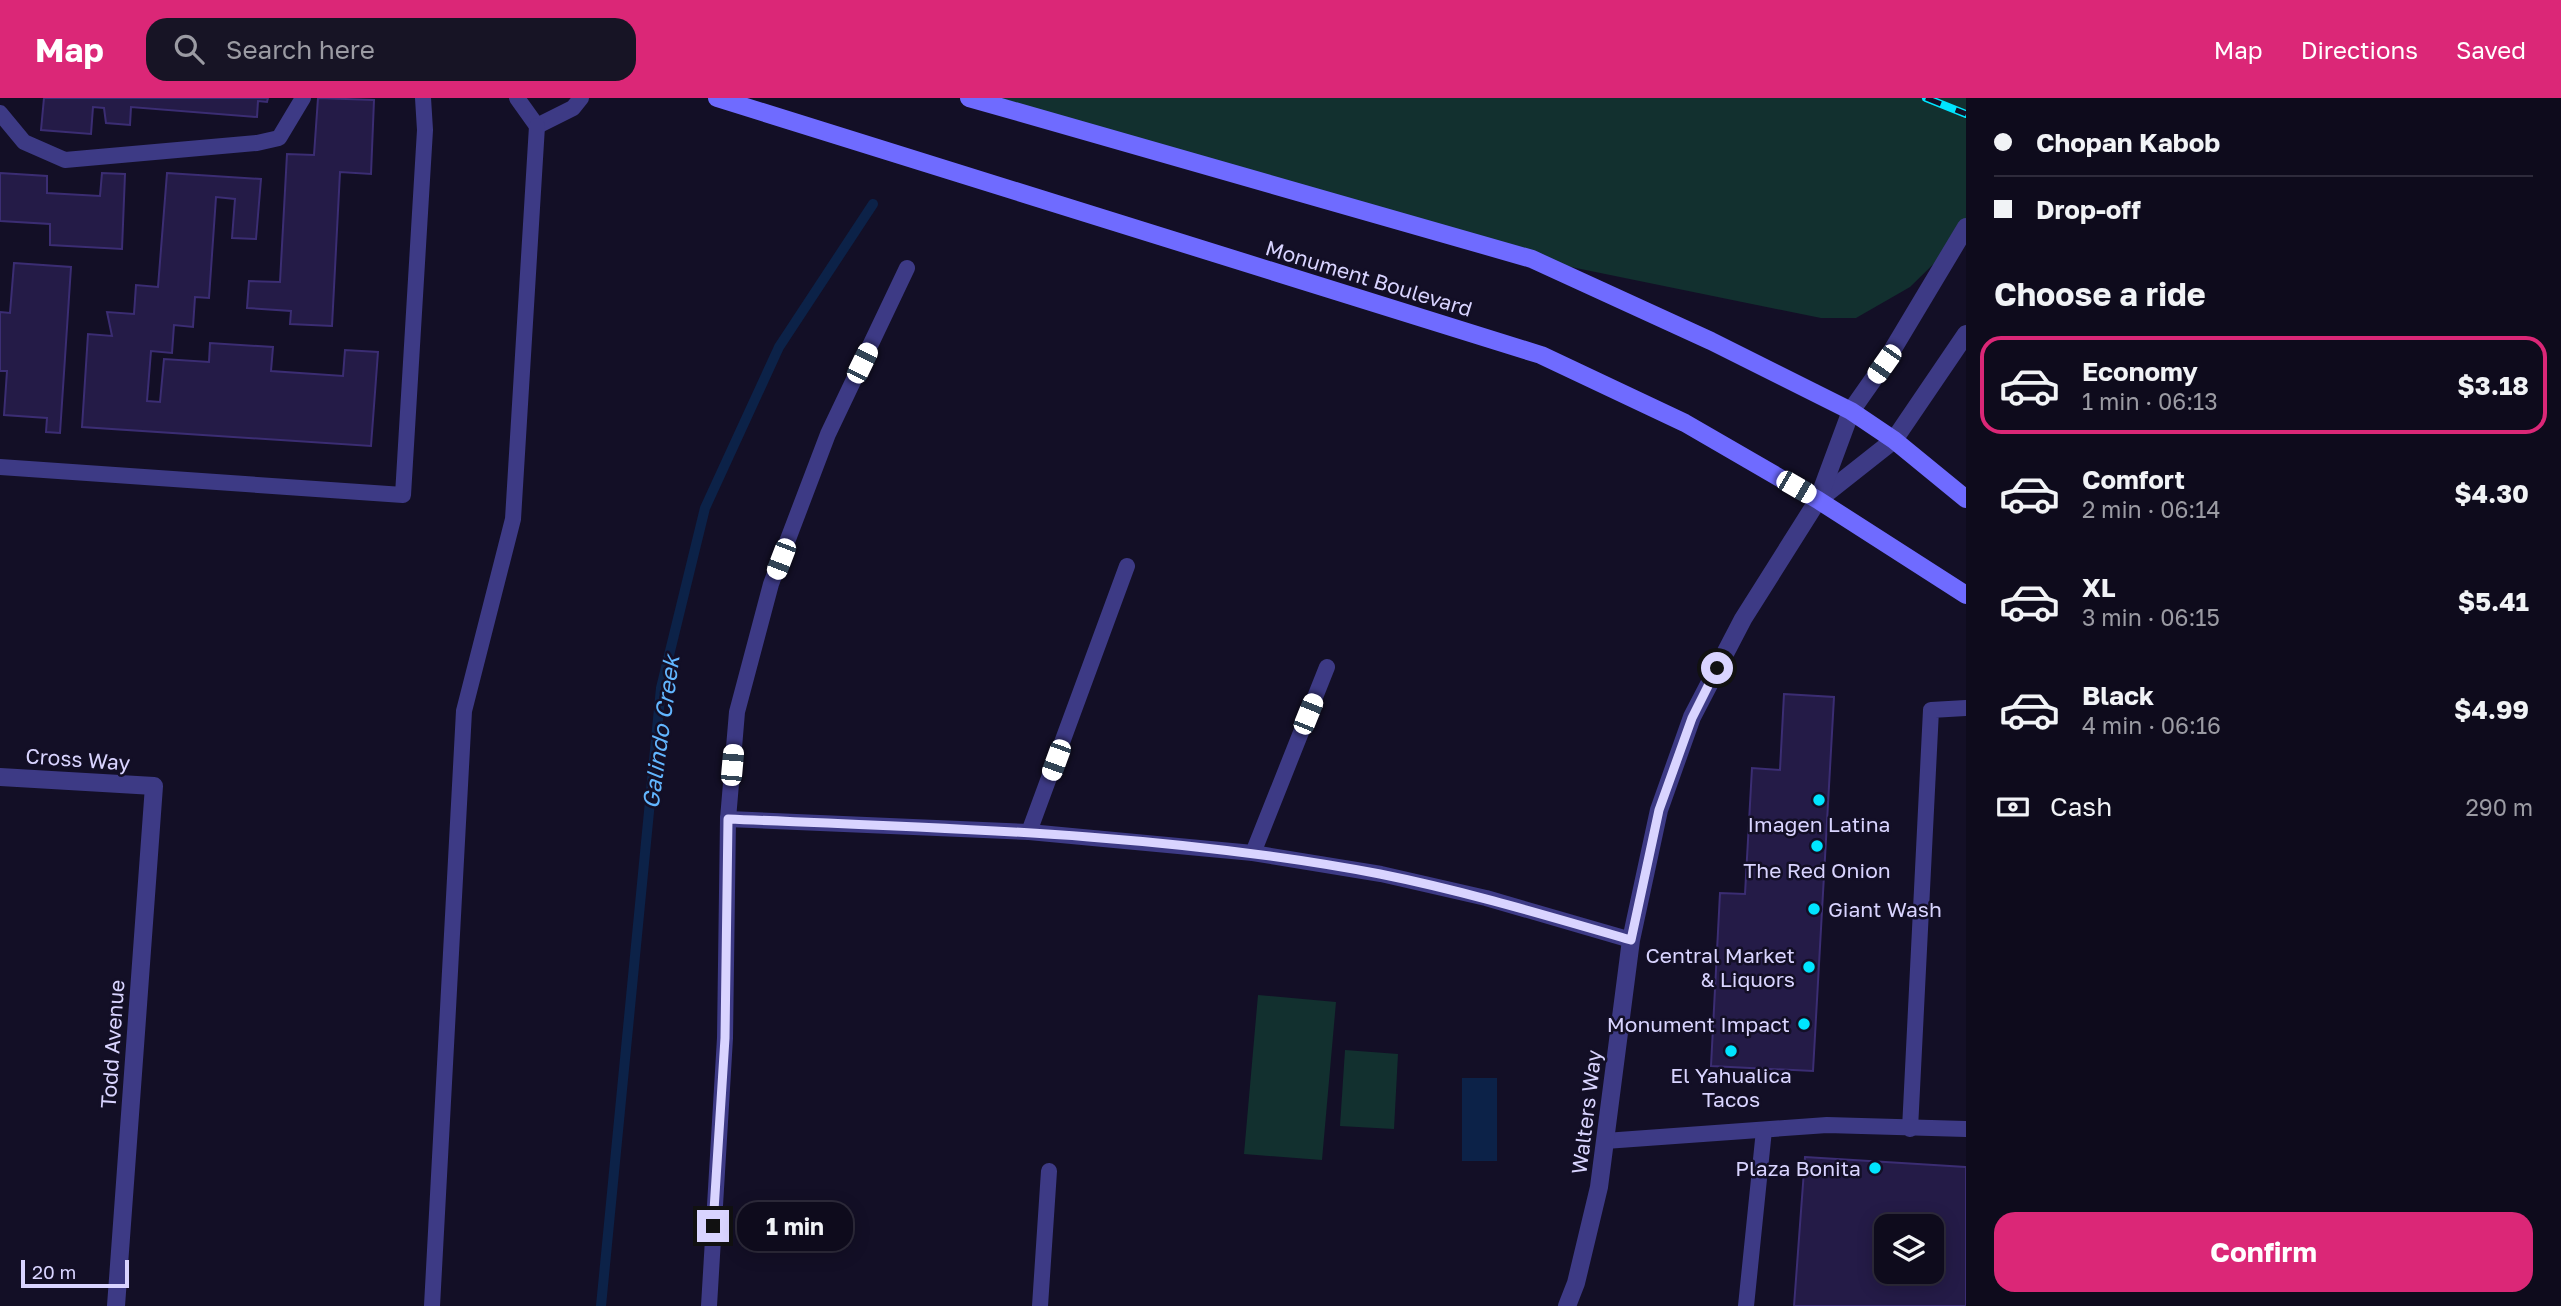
<!DOCTYPE html>
<html lang="en">
<head>
<meta charset="utf-8">
<style>
  :root { --surface:#0e0b1c; --page:#171425; --text:#f1f3f6; --muted:#9b9ba3; --line:#2e2b3b; --accent:#db2777 }
  body { margin:0; font-family:"Golos Text",sans-serif; background:var(--page); color:var(--text); height:100vh; display:flex; flex-direction:column; font-size:26px; white-space:nowrap }
  * { box-sizing:border-box; margin:0 }
  p { font-size:23px; color:var(--muted) }
  .icon { flex:none; width:38px; height:38px; fill:none; stroke:currentColor; stroke-width:2; stroke-linecap:round; stroke-linejoin:round }
  .map { position:relative; flex:1; overflow:hidden }
  .panel { display:flex; flex-direction:column; background:var(--surface); width:595px }
  .panel>* { flex:none }
  .top-card { display:grid; align-content:center; height:154px; padding:0 28px; background:var(--surface) }
  .controls { position:absolute; left:1874px; top:1116px; display:grid; gap:14px }
  .controls a { display:grid; place-items:center; width:70px; height:70px; border-radius:14px; background:var(--surface); box-shadow:0 4px 18px #0003,0 0 0 2px var(--line); font-size:35px }
  .scale { position:absolute; left:21px; bottom:18px; width:108px; box-sizing:border-box; padding-left:7px; border:4px solid #d9d4ff; border-top:0; font-size:19px; line-height:24px; white-space:nowrap; color:#d9d4ff; -webkit-text-stroke:5px #130f26; paint-order:stroke }
  .end { position:absolute; width:32px; height:32px; margin:-16px; border:9px solid #d9d4ff; background:#111; box-shadow:0 0 0 4px #111 }
  .from { border-radius:50% }
  .bubble { position:absolute; height:49px; border-radius:21px; background:var(--surface); box-shadow:0 4px 18px #0003,0 0 0 2px var(--line); font-size:23px; font-weight:700; line-height:49px; text-align:center }
  .car { position:absolute; width:21px; height:42px; margin:-21px -10px; border-radius:9px; box-shadow:0 0 5px 2px #0007; background:linear-gradient(#fff 24%,#345 0 40%,#fff 0 76%,#345 0 86%,#fff 0) }
  .top-card b { display:flex; align-items:center; gap:24px; height:66px; font-size:26px }
  .top-card b+b { border-top:2px solid var(--line) }
  .top-card i { width:18px; height:18px; background:var(--text) }
  ul { padding:0; list-style:none }
  li { display:flex; align-items:center; gap:21px; height:98px; margin:0 14px 10px; padding:0 14px; border:4px solid transparent; border-radius:21px }
  li div { flex:1 }
  li b { display:block; font-size:26px }
  li em { font-style:normal; font-weight:700 }
  li.current { border-color:var(--accent) }
  li>.icon { width:63px; height:63px; stroke-width:1.5 }
  h2 { padding:0 28px; font-size:32px; line-height:84px }
  .pay { display:flex; align-items:center; gap:18px; height:77px; padding:0 28px; font-size:26px }
  .pay p { margin-inline-start:auto }
  .action { display:flex; gap:14px; margin-top:auto; padding:14px 28px }
  .action a { flex:1; height:80px; border-radius:21px; background:var(--accent); color:#fff; font-size:28px; font-weight:700; line-height:80px; text-align:center }
  header { display:flex; align-items:center; gap:42px; box-sizing:border-box; height:98px; padding:0 35px; background:var(--accent); color:#fff }
  header strong { font-size:33px }
  nav { display:flex; gap:38px; margin-inline-start:auto; font-size:24px }
  .search { width:490px; height:63px; background:var(--page); display:flex; align-items:center; gap:18px; box-sizing:border-box; padding:0 24px; border-radius:21px; color:var(--muted); font-size:26px }
  main { display:flex; flex:1; min-height:0 }
  .map>svg:first-child { display:block }
  .green { fill:#12302f }
  .water { fill:#0c2248 }
  .lines { fill:none; stroke-linecap:round; stroke-linejoin:round }
  .stream { stroke:#0c2248; stroke-width:10 }
  .building { fill:#241b47; stroke:#3b2d73; stroke-width:2; fill-rule:evenodd }
  .service { stroke:#3d3a85; stroke-width:16 }
  .minor { stroke:#3d3a85; stroke-width:18 }
  .secondary { stroke:#6f6bff; stroke-width:18 }
  .rail-casing { stroke:#00e5ff; stroke-width:8 }
  .rail { stroke:#130f26; stroke-width:5; stroke-dasharray:16; stroke-linecap:butt }
  .route { stroke:#d9d4ff; stroke-width:9 }
  .poi-dot { fill:#00e5ff; stroke:#130f26; stroke-width:2.5 }
  .labels { text-anchor:middle; dominant-baseline:central; stroke-width:5; stroke-linejoin:round; paint-order:stroke }
  .street-label { font-size:21px; fill:#d9d4ff; stroke:#130f26 }
  .poi-label { font-size:21px; fill:#d9d4ff; stroke:#130f26 }
  .water-label { font-size:23px; font-style:italic; fill:#62b6ff; stroke:#130f26 }
</style>
</head>
<body>
<header>
<strong>Map</strong>
<div class="search"><svg class="icon" aria-label="search" viewBox="0 0 24 24"><circle cx="10" cy="10" r="6"/><path d="M15 15l6 6"/></svg>Search here</div>
<nav><a>Map</a><a>Directions</a><a>Saved</a></nav>
</header>
<main>
<div class="map">
<svg width="1966" height="1208" viewBox="0 0 1966 1208">
  <rect width="100%" height="100%" fill="#130f26"/>
  <g class="green">
    <polygon points="969,0 1966,0 1966,129 1960,140 1910,189 1856,220 1821,220 1532,161"/>
    <polygon points="1258,897 1336,904 1322,1062 1244,1056"/>
    <polygon points="1345,952 1398,956 1394,1031 1340,1028"/>
  </g>
  <rect class="water" x="1462" y="980" width="35" height="83"/>
  <g class="lines">
    <polyline class="stream" points="601,1208 661,590 705,410 779,249 873,106"/>
  </g>
  <g class="building">
    <polygon points="44,0 268,0 267,4 258,3 257,19 131,9 130,27 106,25 104,10 93,9 91,36 41,32"/>
    <polygon points="318,0 374,2 371,76 340,74 332,228 290,226 291,213 247,210 249,183 280,184 287,56 314,57"/>
    <polygon points="0,75 47,78 47,95 100,98 102,75 125,76 122,151 50,147 50,126 0,123"/>
    <polygon points="167,75 261,81 256,141 232,140 235,101 216,99 209,200 195,199 193,229 174,227 172,255 151,253 147,303 160,304 164,261 209,264 210,245 273,249 271,273 343,278 345,252 378,254 371,348 82,329 88,236 112,238 107,214 134,216 136,187 158,189"/>
    <polygon points="14,165 71,169 60,335 46,334 47,320 4,317 7,273 0,273 0,214 10,215"/>
    <polygon points="1784,596 1834,599 1813,973 1711,968 1720,795 1745,796 1752,670 1780,672"/>
    <path d="M1805 1059 1966 1069V1208H1794ZM1886 1129H1932V1174H1886Z"/>
  </g>
  <g class="lines">
    <g class="service">
      <polyline points="517,0 537,28 573,10 581,0"/>
      <polyline points="0,15 24,44 65,62 257,45 279,40 303,0"/>
      <polyline points="0,369 403,397 425,32 423,0"/>
      <polyline points="728,721 1029,734 1253,755 1381,776 1486,800 1631,842"/>
      <polyline points="1029,734 1127,468"/>
      <polyline points="1253,755 1327,569"/>
      <polyline points="1910,1031 1931,612 1966,610"/>
      <polyline points="1605,1043 1827,1027 1966,1031"/>
      <polyline points="432,1208 464,613 513,421 537,28"/>
      <polyline points="709,1208 725,940 728,721 737,614 771,486 828,336 907,170"/>
      <polyline points="1040,1208 1049,1073"/>
      <polyline points="1746,1208 1764,1032"/>
    </g>
    <g class="minor">
      <polyline points="1818,402 1894,342 1966,236"/>
      <polyline points="0,679 154,688 116,1208"/>
      <polyline points="1567,1208 1576,1185 1599,1089 1631,842 1659,712 1692,619 1743,521 1818,402 1851,313 1884,266 1966,129"/>
    </g>
    <g class="secondary">
      <polyline points="717,0 1541,257 1685,325 1818,402 1966,497"/>
      <polyline points="969,0 1532,161 1711,243 1851,313 1894,342 1966,401"/>
    </g>
    <g class="rail-casing">
      <polyline id="rail" points="1926,0 1966,16"/>
    </g>
    <use href="#rail" class="rail"/>
  </g>
  <g class="lines">
    <path class="route" d="M713 1128 725 940 728 721C946 730 1166 735 1380 776 1465 793 1548 818 1631 842L1659 712 1692 620 1717 570"/>
  </g>
  <g class="poi-dot">
    <circle cx="1819" cy="702" r="7"/>
    <circle cx="1817" cy="748" r="7"/>
    <circle cx="1814" cy="811" r="7"/>
    <circle cx="1809" cy="869" r="7"/>
    <circle cx="1804" cy="926" r="7"/>
    <circle cx="1731" cy="953" r="7"/>
    <circle cx="1875" cy="1070" r="7"/>
  </g>
  <g class="labels">
    <g class="street-label">
      <text transform="translate(1369 180) rotate(17)">Monument Boulevard</text>
      <text transform="translate(78 661) rotate(4)">Cross Way</text>
      <text transform="translate(112 946) rotate(-86)">Todd Avenue</text>
      <text transform="translate(1586 1014) rotate(-83)">Walters Way</text>
    </g>
    <g class="poi-label">
      <text x="1819" y="726">Imagen Latina</text>
      <text x="1817" y="772">The Red Onion</text>
      <text x="1828" y="811" text-anchor="start">Giant Wash</text>
      <text x="1795" y="857" text-anchor="end">Central Market<tspan x="1795" dy="24">&amp; Liquors</tspan></text>
      <text x="1790" y="926" text-anchor="end">Monument Impact</text>
      <text x="1731" y="977">El Yahualica<tspan x="1731" dy="24">Tacos</tspan></text>
      <text x="1861" y="1070" text-anchor="end">Plaza Bonita</text>
    </g>
    <g class="water-label">
      <text transform="translate(660 634) rotate(-82)">Galindo Creek</text>
    </g>
  </g>
</svg>
<div class="controls">
<a><svg class="icon" aria-label="layers" viewBox="0 0 24 24"><path d="M12 4l9 5-9 5-9-5zM3 14l9 5 9-5"/></svg></a>
</div>
<div class="scale">20 m</div>
<i class="end from" style="left:1717px;top:570px"></i>
<i class="end" style="left:713px;top:1128px"></i>
<div class="bubble" style="left:737px;top:1104px;width:116px">1 min</div>
<i class="car" style="left:862px;top:265px;rotate:26deg"></i>
<i class="car" style="left:1884px;top:266px;rotate:215deg"></i>
<i class="car" style="left:1796px;top:389px;rotate:120deg"></i>
<i class="car" style="left:781px;top:461px;rotate:201deg"></i>
<i class="car" style="left:1308px;top:616px;rotate:22deg"></i>
<i class="car" style="left:1056px;top:662px;rotate:200deg"></i>
<i class="car" style="left:732px;top:667px;rotate:5deg"></i>
</div>
<section class="panel">
<div class="top-card">
<b><i class="from"></i>Chopan Kabob</b>
<b><i></i>Drop-off</b>
</div>
<h2>Choose a ride</h2>
<ul>
<li class="current"><svg class="icon" aria-label="car" viewBox="0 0 24 24"><path d="M5 17H2v-5l4-1 3-4h7l3 4 3 1v5h-3M9 17h6M6 11h13"/><circle cx="7" cy="17" r="2"/><circle cx="17" cy="17" r="2"/></svg><div><b>Economy</b><p>1 min · 06:13</p></div><em>$3.18</em></li>
<li><svg class="icon" aria-label="car" viewBox="0 0 24 24"><path d="M5 17H2v-5l4-1 3-4h7l3 4 3 1v5h-3M9 17h6M6 11h13"/><circle cx="7" cy="17" r="2"/><circle cx="17" cy="17" r="2"/></svg><div><b>Comfort</b><p>2 min · 06:14</p></div><em>$4.30</em></li>
<li><svg class="icon" aria-label="car" viewBox="0 0 24 24"><path d="M5 17H2v-5l4-1 3-4h7l3 4 3 1v5h-3M9 17h6M6 11h13"/><circle cx="7" cy="17" r="2"/><circle cx="17" cy="17" r="2"/></svg><div><b>XL</b><p>3 min · 06:15</p></div><em>$5.41</em></li>
<li><svg class="icon" aria-label="car" viewBox="0 0 24 24"><path d="M5 17H2v-5l4-1 3-4h7l3 4 3 1v5h-3M9 17h6M6 11h13"/><circle cx="7" cy="17" r="2"/><circle cx="17" cy="17" r="2"/></svg><div><b>Black</b><p>4 min · 06:16</p></div><em>$4.99</em></li>
</ul>
<div class="pay"><svg class="icon" aria-label="cash" viewBox="0 0 24 24"><path d="M3 7h18v10H3z"/><circle cx="12" cy="12" r="2"/></svg>Cash<p>290 m</p></div>
<div class="action"><a>Confirm</a></div>
</section>
</main>
</body>
</html>
